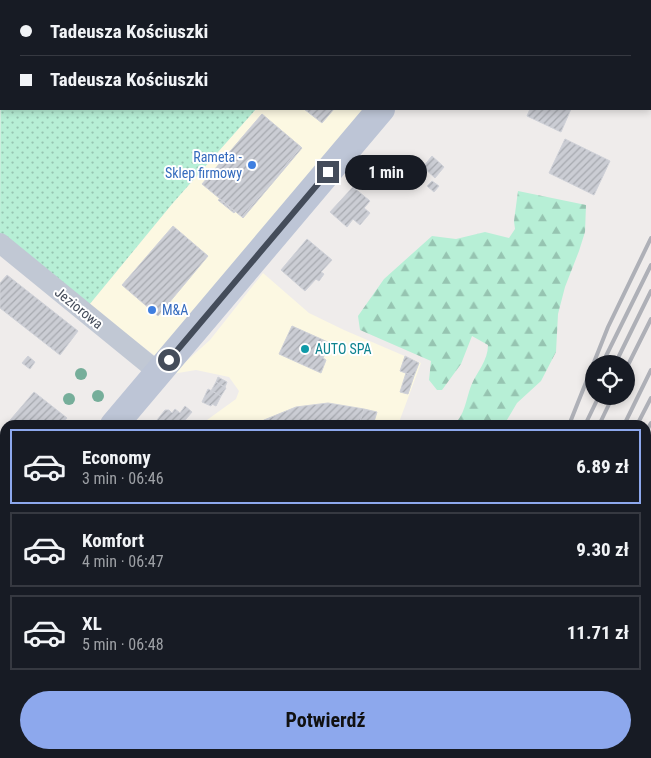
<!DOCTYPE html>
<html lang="pl">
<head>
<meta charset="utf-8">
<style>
  :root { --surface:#171b24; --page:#20242c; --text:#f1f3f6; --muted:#9ea1a6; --line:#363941; --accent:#8da8ed }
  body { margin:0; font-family:"Roboto Condensed",sans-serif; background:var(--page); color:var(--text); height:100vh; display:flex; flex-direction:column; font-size:19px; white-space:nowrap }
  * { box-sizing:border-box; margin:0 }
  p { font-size:16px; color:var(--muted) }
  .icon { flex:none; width:28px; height:28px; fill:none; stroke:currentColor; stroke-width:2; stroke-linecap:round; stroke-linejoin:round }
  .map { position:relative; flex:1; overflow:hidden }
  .drawer { position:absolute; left:0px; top:420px; width:651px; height:339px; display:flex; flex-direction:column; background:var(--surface); border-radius:15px 15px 0 0; box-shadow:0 2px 8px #0003 }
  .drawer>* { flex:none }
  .banner { position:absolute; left:0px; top:0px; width:651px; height:110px; box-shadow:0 2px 8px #0003; display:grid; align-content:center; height:110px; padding:0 20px; background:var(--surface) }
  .tools { position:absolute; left:585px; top:355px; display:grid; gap:10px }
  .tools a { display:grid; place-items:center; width:50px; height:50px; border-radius:50%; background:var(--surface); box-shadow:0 2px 8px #0003; font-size:25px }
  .end { position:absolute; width:22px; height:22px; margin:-11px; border:6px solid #444c5a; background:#fff; box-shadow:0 0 0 2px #fff }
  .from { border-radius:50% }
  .bubble { position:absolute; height:35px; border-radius:18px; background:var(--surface); box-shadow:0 2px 8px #0003; font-size:16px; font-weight:700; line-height:35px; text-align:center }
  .banner b { display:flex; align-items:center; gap:18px; height:48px; font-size:19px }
  .banner b+b { border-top:1px solid var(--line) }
  .banner i { width:12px; height:12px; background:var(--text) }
  ul { padding:9px 0 0; list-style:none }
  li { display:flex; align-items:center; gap:15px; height:75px; margin:0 10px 8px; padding:0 10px; border:2px solid var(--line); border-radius:0px }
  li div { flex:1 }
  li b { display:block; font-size:19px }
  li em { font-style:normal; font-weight:700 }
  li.selected { border-color:var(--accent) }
  li>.icon { width:45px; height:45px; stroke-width:1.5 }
  .cta { display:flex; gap:10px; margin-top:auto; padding:10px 20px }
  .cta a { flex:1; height:58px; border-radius:30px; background:var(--accent); color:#111; font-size:20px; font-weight:700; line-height:58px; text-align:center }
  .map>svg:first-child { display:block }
  .commercial { fill:#fcf8e2 }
  .grass { fill:url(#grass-tufts) }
  .forest { fill:url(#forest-firs) }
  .garden { fill:url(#garden-dots) }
  .building { fill:url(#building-hatch); stroke:#cfd1d8 }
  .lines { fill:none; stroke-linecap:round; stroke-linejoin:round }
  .minor { stroke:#c1c8d4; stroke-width:20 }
  .secondary { stroke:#bdc5d6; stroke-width:28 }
  .rail { stroke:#aeb0b7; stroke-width:4 }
  .tree { fill:#76ae9a }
  .route { stroke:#444c5a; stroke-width:6 }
  .shop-dot { fill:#3f7fe0; stroke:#fff; stroke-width:2 }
  .culture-dot { fill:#0f9aa8; stroke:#fff; stroke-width:2 }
  .labels { text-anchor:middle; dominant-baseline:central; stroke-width:4; stroke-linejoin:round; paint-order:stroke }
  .shop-label { font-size:14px; fill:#366cbe; stroke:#fff; text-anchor:end }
  .street-label { font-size:14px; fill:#444c5a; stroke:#fff }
  .culture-label { font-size:14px; fill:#0d838f; stroke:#fff; text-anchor:start }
</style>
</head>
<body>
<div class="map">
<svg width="651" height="758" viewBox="0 0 651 758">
  <defs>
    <pattern id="grass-tufts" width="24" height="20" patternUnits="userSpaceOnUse" patternTransform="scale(1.25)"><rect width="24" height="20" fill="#b7efd6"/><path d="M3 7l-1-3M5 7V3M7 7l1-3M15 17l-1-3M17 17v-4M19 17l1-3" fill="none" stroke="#96c4b1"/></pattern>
    <pattern id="forest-firs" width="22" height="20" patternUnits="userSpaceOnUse" patternTransform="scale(1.25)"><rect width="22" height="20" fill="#b7efd6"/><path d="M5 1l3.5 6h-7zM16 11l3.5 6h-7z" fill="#96c4b1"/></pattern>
    <pattern id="garden-dots" width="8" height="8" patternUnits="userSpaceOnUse" patternTransform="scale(1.25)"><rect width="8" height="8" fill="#b7efd6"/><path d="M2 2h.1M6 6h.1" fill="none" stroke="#96c4b1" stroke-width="1.8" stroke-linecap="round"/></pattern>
    <pattern id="building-hatch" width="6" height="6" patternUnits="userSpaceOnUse" patternTransform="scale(1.25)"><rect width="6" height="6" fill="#cbcdd4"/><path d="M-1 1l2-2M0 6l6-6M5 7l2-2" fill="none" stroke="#a6a9af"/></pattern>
  </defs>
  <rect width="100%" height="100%" fill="#efeceb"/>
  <g class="commercial">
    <polygon points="256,109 362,109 364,111 159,359 89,305 172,204"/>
    <polygon points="263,273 309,313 344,330 421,363 398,425 204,425 207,420 236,399 239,391 229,377 196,370 172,374 210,340"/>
  </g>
  <polygon class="grass" points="651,458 651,499 646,495 646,468"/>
  <path class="forest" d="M518 191 586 205 585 232 579 251 565 287 558 314 556 352 541 381 517 403 504 425H453C465 416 466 399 471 386 477 371 488 361 488 345L472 336 461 364 442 390H437L429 380 431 361 360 330 358 316 384 279 432 236 456 239 485 232 509 238 515 229 514 221Z"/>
  <g class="garden">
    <polygon points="119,0 233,0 235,1 118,1"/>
    <polygon points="1,10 1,109 256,109 172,204 89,305 0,234"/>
  </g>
  <g class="building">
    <polygon points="28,0 62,0 64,1 27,1"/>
    <polygon points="394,0 448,0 393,1"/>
    <polygon points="304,109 334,109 322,123"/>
    <polygon points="530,109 571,109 561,132 527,116"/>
    <polygon points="262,114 301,147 242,217 202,184"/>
    <polygon points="565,139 610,161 594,195 549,173"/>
    <polygon points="301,147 302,148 243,218 242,217"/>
    <polygon points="432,156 444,167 435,178 423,167"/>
    <polygon points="432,181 439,186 434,192 427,186"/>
    <polygon points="353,187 370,201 364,208 370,213 360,225 353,219 347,227 330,212"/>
    <polygon points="220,199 235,212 234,213 218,200"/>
    <polygon points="173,226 208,256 158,316 122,285"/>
    <polygon points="307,239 332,260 321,272 324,274 319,281 316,279 305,291 281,270"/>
    <polygon points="7,275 78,331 60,355 0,308 0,283"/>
    <polygon points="292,326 330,343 323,358 326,360 321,373 279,354"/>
    <polygon points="28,356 35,362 30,369 22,363"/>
    <polygon points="405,356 419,363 414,376 400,371"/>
    <polygon points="406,373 414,376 408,394 400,392"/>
    <polygon points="218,377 227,382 225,387 216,382"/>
    <polygon points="216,382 226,388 221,396 211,391"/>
    <polygon points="208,389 221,396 216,406 212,404 211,406 202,402"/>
    <polygon points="34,392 67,418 61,425 6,425"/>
    <polygon points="328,403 364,409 359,425 257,425 264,420 296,407"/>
    <polygon points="185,406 192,412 181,425 153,425 165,410 169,410 172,413 175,409 180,413"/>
    <polygon points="364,409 377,412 373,425 359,425"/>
    <polygon points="5,426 5,492 0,498 0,432"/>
    <polygon points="0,649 5,653 5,662 0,667"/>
    <polygon points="646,742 651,744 651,758 637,754 646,754"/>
    <polygon points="101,754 125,754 121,758 98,758 97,757"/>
    <polygon points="200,754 247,754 247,758 199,758"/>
    <rect x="288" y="754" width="16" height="4"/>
  </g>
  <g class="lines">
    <g class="minor">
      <polyline points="246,0 248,1"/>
      <polyline points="0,243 158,372"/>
    </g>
    <g class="secondary">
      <polyline points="477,1 478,0"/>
      <polyline points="114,425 381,109"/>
      <polyline points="0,560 5,554"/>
    </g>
    <g class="rail">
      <polyline points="602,364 651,265"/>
      <polyline points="615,364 651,291"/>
      <polyline points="626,369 651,319"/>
      <polyline points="569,425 608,327 651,238"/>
      <polyline points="585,425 599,396"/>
      <polyline points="599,425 613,396"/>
      <polyline points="624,425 651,370"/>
      <polyline points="637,425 651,398"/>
      <polyline points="646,432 651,423"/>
      <polyline points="646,459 651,450"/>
      <polyline points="458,758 460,754"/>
      <polyline points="469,758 471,754"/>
      <polyline points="484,758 486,754"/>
      <polyline points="496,758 498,754"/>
    </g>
  </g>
  <g class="tree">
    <circle cx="81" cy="374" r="6"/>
    <circle cx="98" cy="396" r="6"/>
    <circle cx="69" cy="399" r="6"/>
  </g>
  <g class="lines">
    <polyline class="route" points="169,360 328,172"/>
  </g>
  <g class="shop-dot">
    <circle cx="252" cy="165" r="5"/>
    <circle cx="152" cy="310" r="5"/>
  </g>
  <circle class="culture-dot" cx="305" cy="349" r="5"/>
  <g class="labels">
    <g class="shop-label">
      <text x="242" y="157">Rameta -<tspan x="242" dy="16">Sklep firmowy</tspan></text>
      <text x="162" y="310" text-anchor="start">M&amp;A</text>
    </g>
    <g class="street-label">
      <text transform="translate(79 308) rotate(39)">Jeziorowa</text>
    </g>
    <g class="culture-label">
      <text x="315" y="349">AUTO SPA</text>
    </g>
  </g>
</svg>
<div class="tools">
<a><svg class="icon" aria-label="locate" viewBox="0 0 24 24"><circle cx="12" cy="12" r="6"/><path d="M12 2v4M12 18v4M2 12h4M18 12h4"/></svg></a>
</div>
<i class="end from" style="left:169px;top:360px"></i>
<i class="end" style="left:328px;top:172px"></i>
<div class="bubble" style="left:345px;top:155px;width:82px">1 min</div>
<div class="banner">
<b><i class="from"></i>Tadeusza Kościuszki</b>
<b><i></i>Tadeusza Kościuszki</b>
</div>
<section class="drawer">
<ul>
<li class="selected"><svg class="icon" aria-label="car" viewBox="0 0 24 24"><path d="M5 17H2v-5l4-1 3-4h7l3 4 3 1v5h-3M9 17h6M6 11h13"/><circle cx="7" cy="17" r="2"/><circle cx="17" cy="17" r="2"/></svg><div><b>Economy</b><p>3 min · 06:46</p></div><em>6.89 zł</em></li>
<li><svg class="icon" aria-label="car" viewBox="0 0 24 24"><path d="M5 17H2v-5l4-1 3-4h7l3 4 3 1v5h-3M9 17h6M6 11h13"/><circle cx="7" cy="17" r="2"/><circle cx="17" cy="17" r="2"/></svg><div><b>Komfort</b><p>4 min · 06:47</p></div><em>9.30 zł</em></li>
<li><svg class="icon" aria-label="car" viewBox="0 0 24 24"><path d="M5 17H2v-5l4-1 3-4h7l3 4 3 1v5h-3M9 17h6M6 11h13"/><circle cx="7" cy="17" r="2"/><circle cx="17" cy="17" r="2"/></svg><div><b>XL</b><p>5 min · 06:48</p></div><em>11.71 zł</em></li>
</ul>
<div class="cta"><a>Potwierdź</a></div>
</section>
</div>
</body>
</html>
